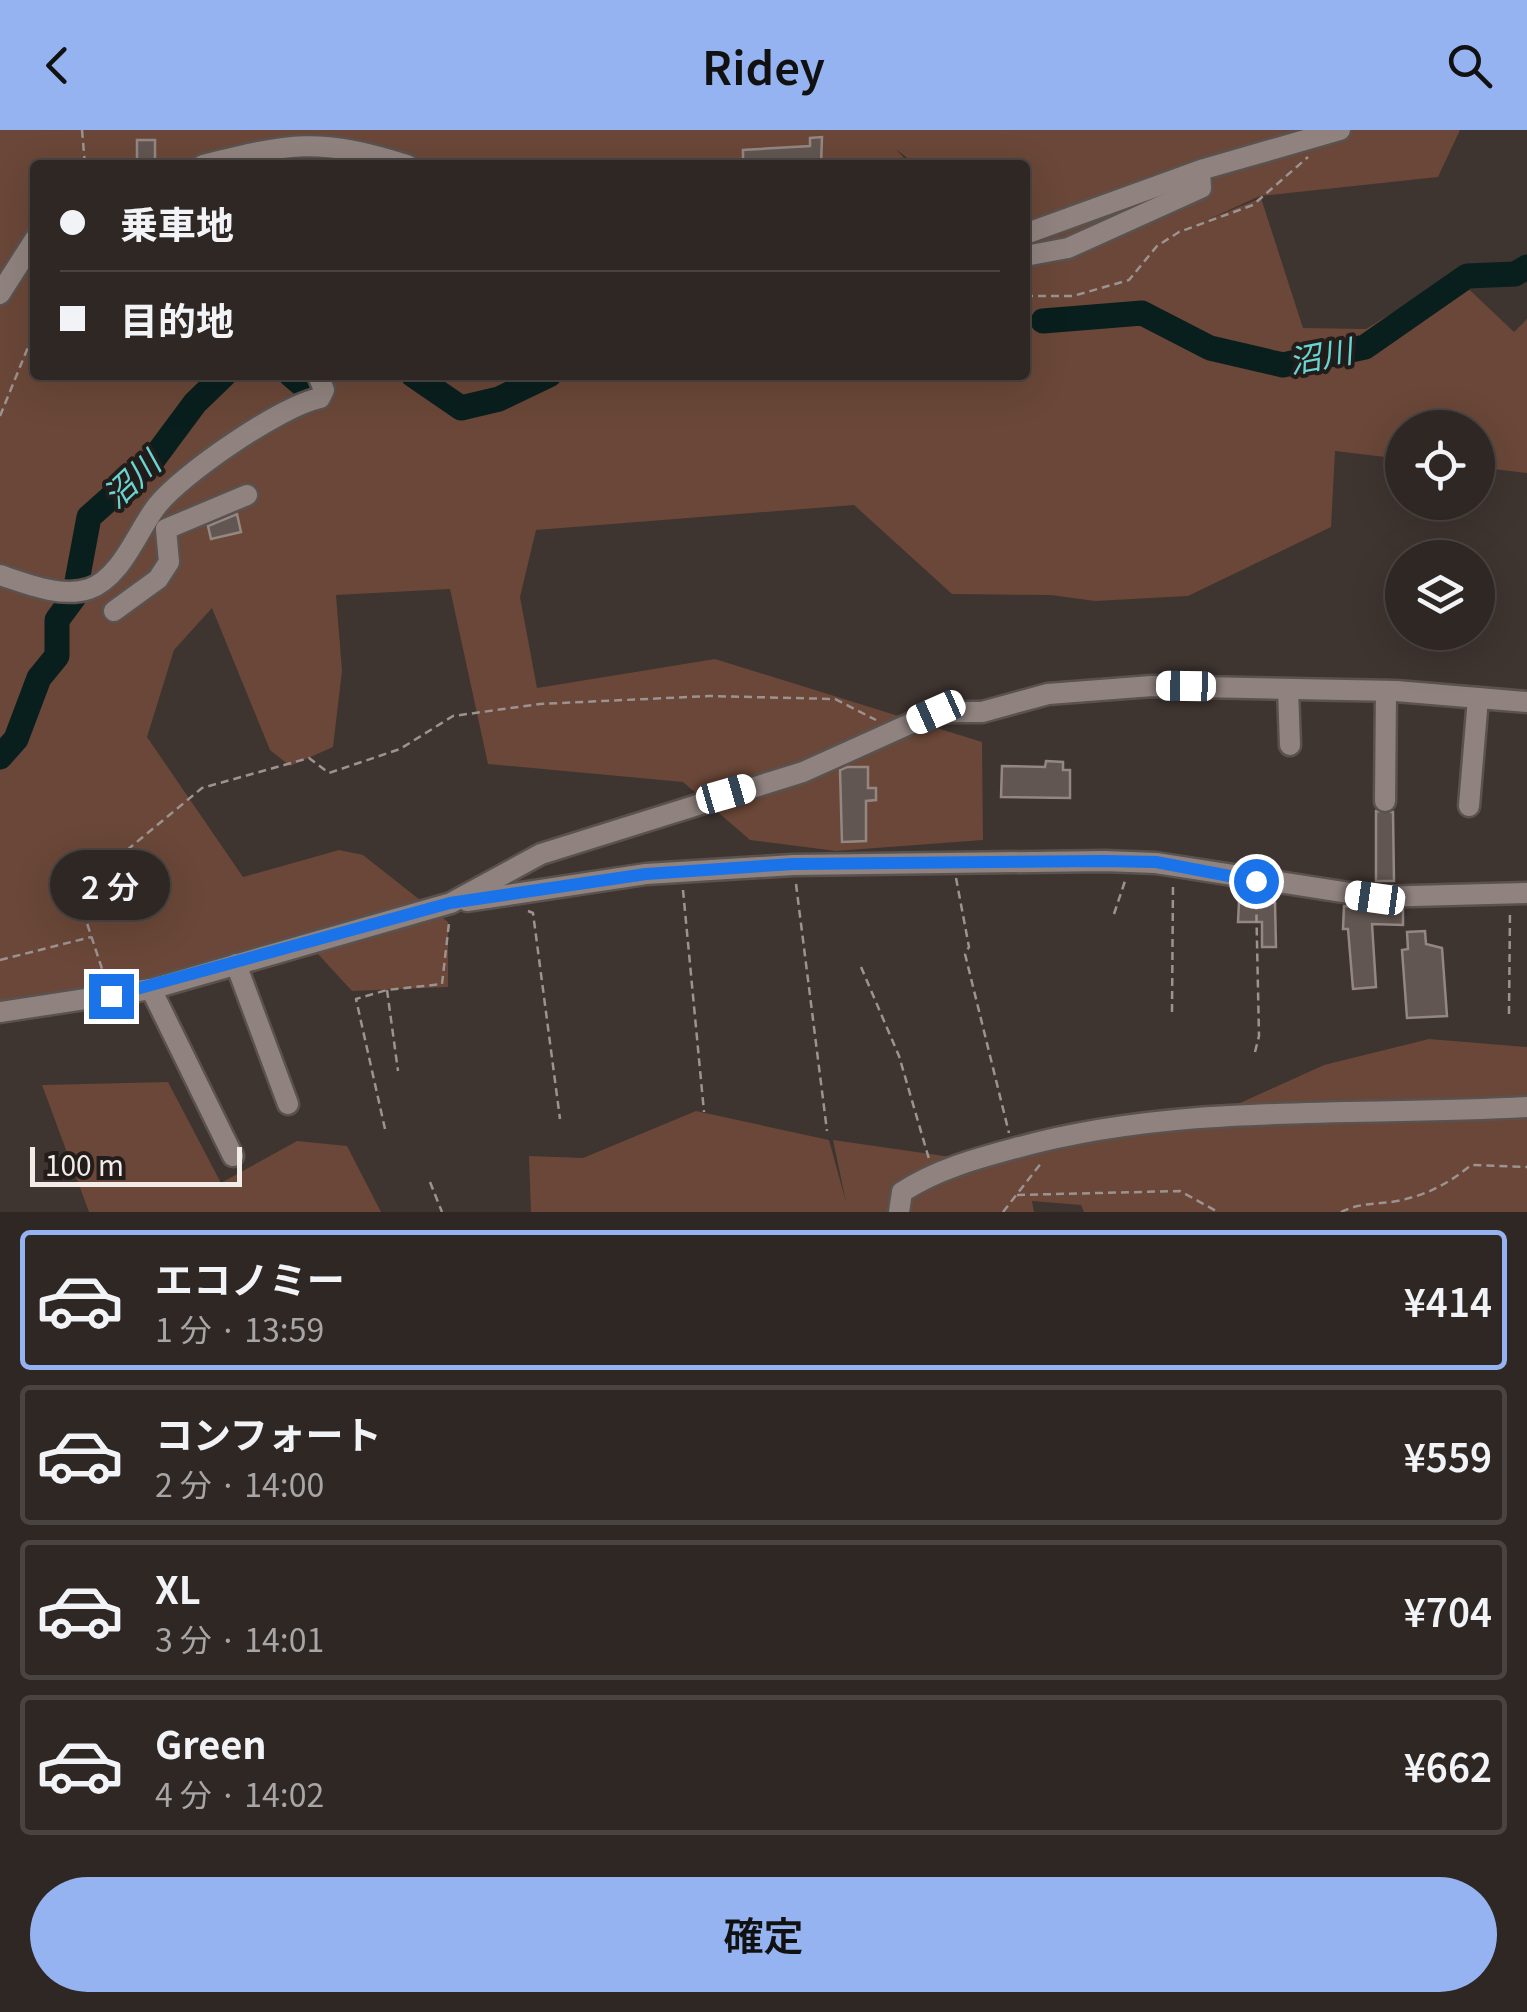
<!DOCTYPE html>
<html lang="ja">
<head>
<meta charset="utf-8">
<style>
  :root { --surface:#2e2724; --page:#362f2c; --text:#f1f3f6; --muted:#a7a5a6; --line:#494441; --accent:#95b2f1 }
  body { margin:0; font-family:Georgia,"Noto Sans JP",serif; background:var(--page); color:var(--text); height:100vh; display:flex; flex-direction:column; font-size:38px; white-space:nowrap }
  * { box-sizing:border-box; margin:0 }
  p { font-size:32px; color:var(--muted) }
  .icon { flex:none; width:55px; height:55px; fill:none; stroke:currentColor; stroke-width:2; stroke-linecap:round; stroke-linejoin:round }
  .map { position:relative; height:1082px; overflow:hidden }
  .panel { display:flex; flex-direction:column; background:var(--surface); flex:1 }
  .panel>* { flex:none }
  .top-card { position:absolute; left:30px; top:30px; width:1000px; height:220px; border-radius:10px; box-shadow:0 10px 40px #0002,0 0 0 2px var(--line); display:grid; align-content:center; height:220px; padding:0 30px; background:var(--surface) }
  .buttons { position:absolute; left:1385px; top:280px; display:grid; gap:20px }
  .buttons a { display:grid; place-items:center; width:110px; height:110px; border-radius:50%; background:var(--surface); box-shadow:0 10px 40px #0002,0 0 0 2px var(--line); font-size:50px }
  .scale { position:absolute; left:30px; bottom:25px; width:212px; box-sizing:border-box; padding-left:10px; border:5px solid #f2ebe8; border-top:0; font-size:28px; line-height:35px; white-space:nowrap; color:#f2ebe8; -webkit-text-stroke:8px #221d1b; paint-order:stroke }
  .end { position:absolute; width:45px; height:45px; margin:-22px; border:12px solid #1a73e8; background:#fff; box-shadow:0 0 0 5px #fff }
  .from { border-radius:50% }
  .bubble { position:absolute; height:70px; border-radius:35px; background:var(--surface); box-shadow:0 10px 40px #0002,0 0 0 2px var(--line); font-size:32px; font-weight:600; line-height:70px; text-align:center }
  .car { position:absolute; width:30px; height:60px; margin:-30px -15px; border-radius:12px; box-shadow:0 0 8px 2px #0007; background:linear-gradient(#fff 24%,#345 0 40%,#fff 0 76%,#345 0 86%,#fff 0) }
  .top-card b { display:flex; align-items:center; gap:35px; height:95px; font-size:38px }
  .top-card b+b { border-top:2px solid var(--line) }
  .top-card i { width:25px; height:25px; background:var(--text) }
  ul { padding:18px 0 0; list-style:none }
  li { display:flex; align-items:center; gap:30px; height:140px; margin:0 20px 15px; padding:0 10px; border:5px solid var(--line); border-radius:10px }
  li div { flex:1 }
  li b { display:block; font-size:38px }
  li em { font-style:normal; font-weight:600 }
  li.selected { border-color:var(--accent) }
  li>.icon { width:90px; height:90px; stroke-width:1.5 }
  .button { display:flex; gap:20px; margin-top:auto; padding:20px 30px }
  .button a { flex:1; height:115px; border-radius:60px; background:var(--accent); color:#111; font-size:40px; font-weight:600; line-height:115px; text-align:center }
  header { display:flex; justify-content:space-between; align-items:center; height:130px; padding:0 30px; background:var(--accent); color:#111; font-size:45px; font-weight:600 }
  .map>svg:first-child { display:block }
  .green { fill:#6a4738; fill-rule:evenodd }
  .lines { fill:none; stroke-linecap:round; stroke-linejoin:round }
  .river { stroke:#091f1e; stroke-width:25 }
  .building { fill:#615651; stroke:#948782; stroke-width:2.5 }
  .minor-casing { stroke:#5a524e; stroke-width:25 }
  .path { stroke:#9c9390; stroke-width:2.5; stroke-dasharray:8 5; stroke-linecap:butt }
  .minor { stroke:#90837f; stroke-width:20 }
  .route { stroke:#1a73e8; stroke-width:12 }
  .labels { text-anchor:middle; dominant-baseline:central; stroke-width:8; stroke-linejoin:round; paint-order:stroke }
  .water-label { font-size:32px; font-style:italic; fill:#67d5d1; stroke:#221d1b }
</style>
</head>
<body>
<header><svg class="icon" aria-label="back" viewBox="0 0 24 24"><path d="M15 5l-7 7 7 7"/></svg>Ridey<svg class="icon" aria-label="search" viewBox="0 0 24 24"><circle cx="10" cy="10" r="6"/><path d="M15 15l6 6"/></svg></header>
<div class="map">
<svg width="1527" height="1082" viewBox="0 0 1527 1082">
  <rect width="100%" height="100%" fill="#3e3430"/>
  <g class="green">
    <path d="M0 0H1460L1438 47 1260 66 1207 90 1261 68 1303 198 1366 199 1454 145 1514 202 1527 189V343L1478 337V298H1402V329L1335 321 1331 397 1188 466 1095 471 1051 465 952 464 854 375 536 400 520 467 537 558 715 529 982 612 983 710 836 721 750 710 683 652 488 634 450 459 336 465 342 541 333 617 290 636 270 620 212 478 174 520 147 607 243 747 339 720 363 725 448 792V857L352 861 306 811 95 860 0 872ZM896 19 916 35H1025V245H35V35H910Z"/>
    <polygon points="1429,909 1527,917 1527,1082 1084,1082 1081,1075 1032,1071 1034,1082 531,1082 529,1026 583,1028 696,981 829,1010 846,1072 833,1010 972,1030 1114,988 1176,1002 1324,935"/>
    <polygon points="168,952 221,1053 297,1011 347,1016 381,1082 89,1082 42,955"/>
  </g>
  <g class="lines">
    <g class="river">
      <polyline points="1043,191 1142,183 1210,218 1283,235 1365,217 1467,146 1515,144 1527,137"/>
      <polyline points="291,245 304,256 313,245"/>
      <polyline points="413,245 461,278 499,269 549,245"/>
      <polyline points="0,627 16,609 39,548 57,526 57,490 74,467 89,387 152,331 195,273 224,245"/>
    </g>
  </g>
  <g class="building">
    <polygon points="822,7 821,35 743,35 743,20 810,16 810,8"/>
    <rect x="137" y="10" width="18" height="25"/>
    <polygon points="237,384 241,402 211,409 208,396"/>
    <polygon points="1046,631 1063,632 1063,640 1070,640 1070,668 1001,667 1002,636 1045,637"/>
    <polygon points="847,637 868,637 868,658 876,658 876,670 866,671 866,711 842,712 840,640"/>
    <polygon points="1376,681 1393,682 1394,751 1376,751"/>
    <polygon points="1239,772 1275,773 1276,817 1262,817 1262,792 1238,792"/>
    <polygon points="1344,776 1403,780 1403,795 1372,794 1376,857 1353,859 1348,799 1343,799"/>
    <polygon points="1425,801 1426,814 1442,818 1447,886 1407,888 1402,820 1408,819 1407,802"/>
  </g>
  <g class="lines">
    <g class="minor-casing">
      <g id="minor">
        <path d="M203 35C292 13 317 7 407 35"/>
        <polyline points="1025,104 1204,39 1340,0"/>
        <polyline points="1025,126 1068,118 1201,58 1200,41"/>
        <polyline points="0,164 35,109"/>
        <path d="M0 445C27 454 61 468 89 459 121 448 137 402 156 377 180 345 281 276 320 268L324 260 318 245"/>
        <polyline points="114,481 158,449 169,432 166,399 247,365"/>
        <polyline points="1288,559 1290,615"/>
        <polyline points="1385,671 1386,561"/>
        <polyline points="1469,676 1478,568"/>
        <polyline points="467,771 646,744 793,735 1104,731 1156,733 1375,767 1527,763"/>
        <polyline points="236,834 288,974"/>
        <polyline points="151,859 233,1026"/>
        <polyline points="0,882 151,859 451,773 541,724 803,642 936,582 982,582 1048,564 1152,556 1396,561 1527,572"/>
        <path d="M899 1082 902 1062C938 1039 975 1029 1016 1018 1182 972 1357 987 1527 977"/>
      </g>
    </g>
    <g class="path">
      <polyline points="82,0 85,35"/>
      <polyline points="1025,166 1073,166 1129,150 1157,116 1179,102 1253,75 1308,27"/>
      <polyline points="0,286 35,200"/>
      <polyline points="956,748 969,817 965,824 1009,1003"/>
      <polyline points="796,754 827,1001"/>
      <polyline points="683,760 704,982"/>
      <polyline points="528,781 533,783 560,989"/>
      <polyline points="1114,784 1126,748"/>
      <polyline points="0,830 91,807"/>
      <polyline points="861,837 899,926 929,1029"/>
      <polyline points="106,851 79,769 86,754 202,658 309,628 329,643 400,619 453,586 540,574 709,566 835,569 876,590"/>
      <polyline points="387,860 398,941"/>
      <polyline points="1172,882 1173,754"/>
      <polyline points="1509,884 1510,780"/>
      <polyline points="1255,922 1259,906 1256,765"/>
      <polyline points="385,999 356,869 387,860 442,854 449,793"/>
      <polyline points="430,1052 442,1082"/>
      <polyline points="1017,1065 1180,1061 1218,1082"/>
      <polyline points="1003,1082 1042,1032"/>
      <path d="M1341 1082C1361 1072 1376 1075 1397 1071 1427 1065 1448 1054 1471 1035L1527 1037"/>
    </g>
    <use href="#minor" class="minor"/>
  </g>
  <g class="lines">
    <polyline class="route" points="111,866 450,773 646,744 793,734 1104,731 1156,732 1256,751"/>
  </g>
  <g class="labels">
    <g class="water-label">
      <text transform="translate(1320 224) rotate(-11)">沼川</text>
      <text transform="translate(130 348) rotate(-43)">沼川</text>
    </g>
  </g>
</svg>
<div class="buttons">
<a><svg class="icon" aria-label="locate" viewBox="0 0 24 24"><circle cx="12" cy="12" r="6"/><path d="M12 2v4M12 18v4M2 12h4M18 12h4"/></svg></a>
<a><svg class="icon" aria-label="layers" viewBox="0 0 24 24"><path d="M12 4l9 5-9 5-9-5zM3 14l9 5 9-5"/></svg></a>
</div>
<div class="scale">100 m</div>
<i class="end from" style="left:1256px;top:751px"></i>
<i class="end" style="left:111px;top:866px"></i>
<div class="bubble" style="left:50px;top:720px;width:120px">2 分</div>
<i class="car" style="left:1186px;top:556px;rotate:271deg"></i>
<i class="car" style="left:936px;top:582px;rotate:246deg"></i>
<i class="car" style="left:726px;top:664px;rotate:74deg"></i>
<i class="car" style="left:1375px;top:768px;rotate:278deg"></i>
<div class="top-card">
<b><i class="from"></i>乗車地</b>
<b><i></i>目的地</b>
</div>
</div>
<section class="panel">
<ul>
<li class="selected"><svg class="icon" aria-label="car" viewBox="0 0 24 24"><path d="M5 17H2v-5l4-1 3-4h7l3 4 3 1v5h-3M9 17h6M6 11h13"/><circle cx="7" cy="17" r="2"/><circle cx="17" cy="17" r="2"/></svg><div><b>エコノミー</b><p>1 分 · 13:59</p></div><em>¥414</em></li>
<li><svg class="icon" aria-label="car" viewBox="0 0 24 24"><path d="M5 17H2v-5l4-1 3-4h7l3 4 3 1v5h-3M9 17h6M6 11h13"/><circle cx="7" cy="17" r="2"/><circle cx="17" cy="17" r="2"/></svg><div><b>コンフォート</b><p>2 分 · 14:00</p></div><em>¥559</em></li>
<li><svg class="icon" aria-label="car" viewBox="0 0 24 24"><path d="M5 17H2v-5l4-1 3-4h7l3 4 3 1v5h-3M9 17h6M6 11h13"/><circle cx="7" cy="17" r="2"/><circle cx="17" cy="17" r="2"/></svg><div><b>XL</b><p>3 分 · 14:01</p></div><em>¥704</em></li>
<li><svg class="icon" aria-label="car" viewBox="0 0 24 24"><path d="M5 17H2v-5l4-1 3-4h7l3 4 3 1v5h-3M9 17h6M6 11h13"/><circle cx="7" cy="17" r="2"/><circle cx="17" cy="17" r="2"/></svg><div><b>Green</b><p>4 分 · 14:02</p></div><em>¥662</em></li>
</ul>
<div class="button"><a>確定</a></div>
</section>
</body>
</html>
